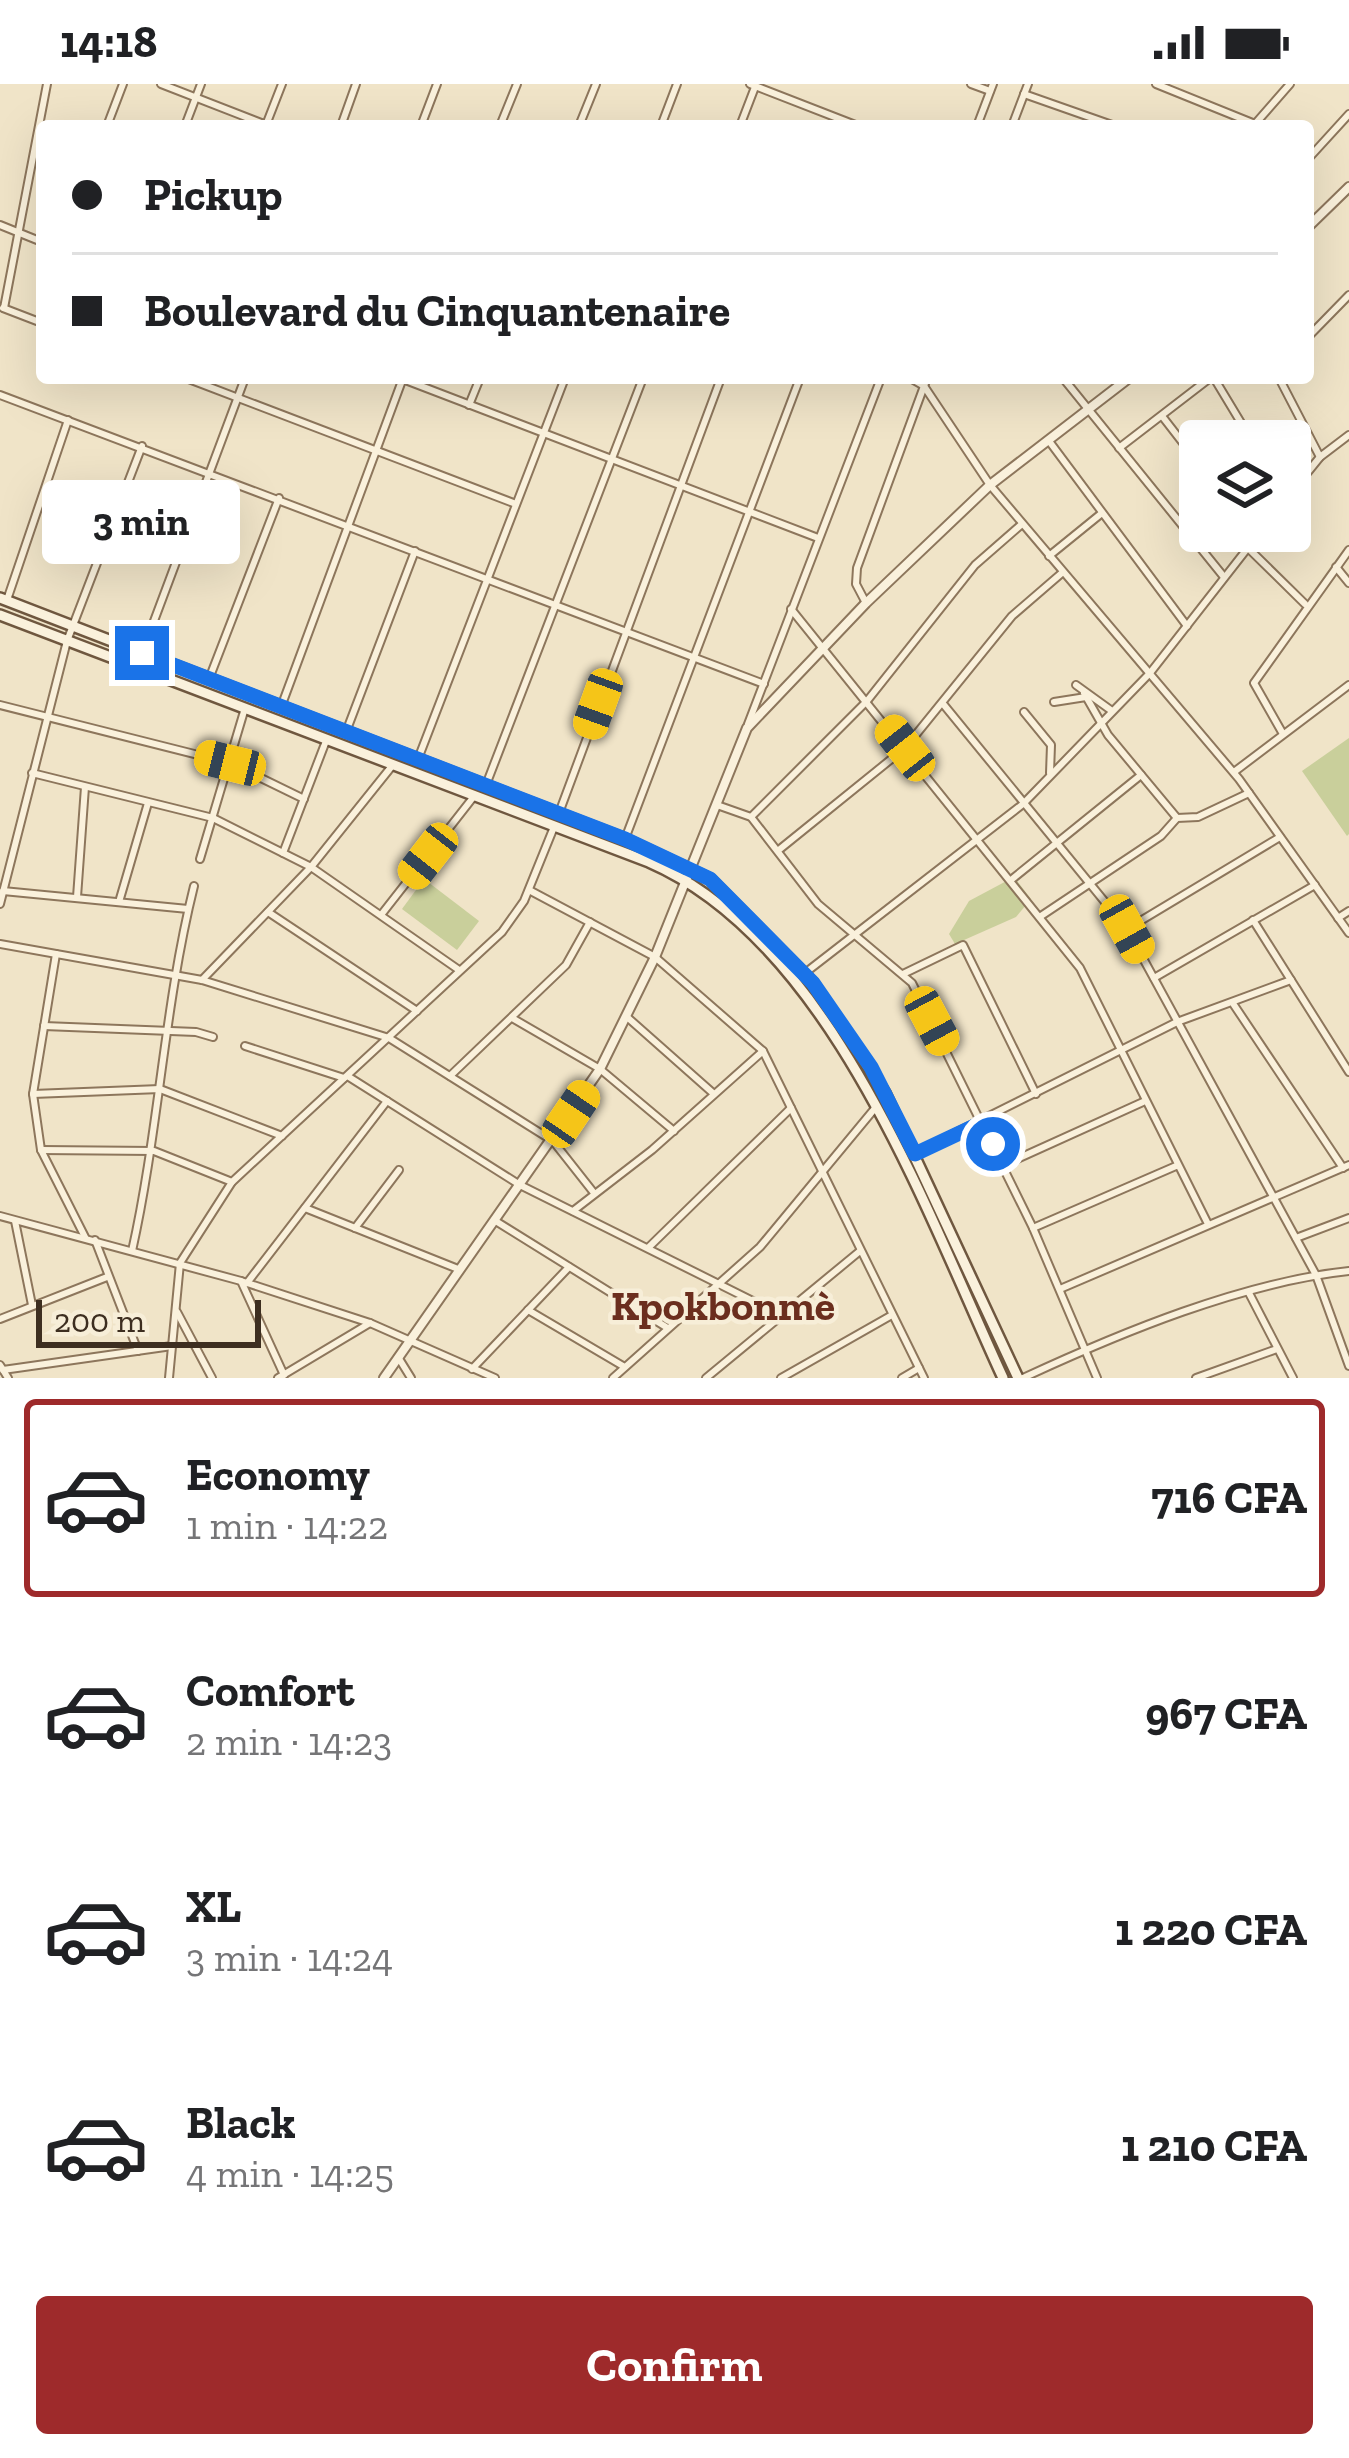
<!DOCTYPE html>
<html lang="en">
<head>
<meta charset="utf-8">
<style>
  :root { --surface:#fff; --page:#f6f6f6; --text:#202124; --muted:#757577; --line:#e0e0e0; --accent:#9e2a2b }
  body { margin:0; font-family:"Zilla Slab",serif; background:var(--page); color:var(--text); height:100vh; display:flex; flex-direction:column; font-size:45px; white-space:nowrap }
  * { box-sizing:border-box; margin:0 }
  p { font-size:39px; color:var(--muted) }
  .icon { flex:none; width:66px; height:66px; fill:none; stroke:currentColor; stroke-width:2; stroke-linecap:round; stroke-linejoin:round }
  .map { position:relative; height:1294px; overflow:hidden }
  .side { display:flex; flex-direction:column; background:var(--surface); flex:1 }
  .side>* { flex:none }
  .hud { position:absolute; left:36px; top:36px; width:1278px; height:264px; border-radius:12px; box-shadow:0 12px 48px #0002; display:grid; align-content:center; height:264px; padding:0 36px; background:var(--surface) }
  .buttons { position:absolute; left:1179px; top:336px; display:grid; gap:24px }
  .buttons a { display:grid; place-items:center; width:132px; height:132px; border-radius:12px; background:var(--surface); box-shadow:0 12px 48px #0002; font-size:60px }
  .scale { position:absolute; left:36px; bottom:30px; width:225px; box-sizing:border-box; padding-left:12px; border:6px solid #3d2e20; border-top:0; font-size:33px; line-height:42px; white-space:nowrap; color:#3d2e20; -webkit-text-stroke:9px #f7eed8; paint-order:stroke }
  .end { position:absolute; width:54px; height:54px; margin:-27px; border:15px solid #1a73e8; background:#fff; box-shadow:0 0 0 6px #fff }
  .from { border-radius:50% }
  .bubble { position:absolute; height:84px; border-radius:12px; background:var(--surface); box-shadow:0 12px 48px #0002; font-size:39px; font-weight:700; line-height:84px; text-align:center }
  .car { position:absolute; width:36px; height:72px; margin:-36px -18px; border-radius:15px; box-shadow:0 0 9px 3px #0007; background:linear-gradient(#f5c518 24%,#345 0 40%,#f5c518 0 76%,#345 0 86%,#f5c518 0) }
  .hud b { display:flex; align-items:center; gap:42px; height:114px; font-size:45px }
  .hud b+b { border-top:3px solid var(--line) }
  .hud i { width:30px; height:30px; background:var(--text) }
  ul { padding:21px 0 0; list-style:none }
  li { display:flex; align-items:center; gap:36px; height:198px; margin:0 24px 18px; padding:0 12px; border:6px solid transparent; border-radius:12px }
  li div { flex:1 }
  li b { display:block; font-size:45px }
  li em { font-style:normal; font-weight:700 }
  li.selected { border-color:var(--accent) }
  li>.icon { width:108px; height:108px; stroke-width:1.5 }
  .primary-button { display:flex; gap:24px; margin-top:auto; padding:24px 36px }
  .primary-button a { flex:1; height:138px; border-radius:12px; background:var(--accent); color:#fff; font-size:48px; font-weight:700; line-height:138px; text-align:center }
  .status { display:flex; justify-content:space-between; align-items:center; height:84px; padding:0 60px; background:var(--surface); direction:ltr }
  .status svg { height:33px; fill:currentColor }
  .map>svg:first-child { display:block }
  .green { fill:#c9cf9b }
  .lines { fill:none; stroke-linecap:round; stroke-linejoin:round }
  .minor-casing { stroke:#8d765c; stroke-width:10 }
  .tertiary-casing { stroke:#8d765c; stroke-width:12 }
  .secondary-casing { stroke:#6f573f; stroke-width:14 }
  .minor { stroke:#faf1dc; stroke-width:6 }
  .tertiary { stroke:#faf1dc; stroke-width:8 }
  .secondary { stroke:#faf1dc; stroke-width:9 }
  .route { stroke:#1a73e8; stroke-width:15 }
  .labels { text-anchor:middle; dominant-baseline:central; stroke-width:9; stroke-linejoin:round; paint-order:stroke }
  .neighbourhood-label { font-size:42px; font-weight:bold; fill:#6b2e1e; stroke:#f7eed8 }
</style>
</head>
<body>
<div class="status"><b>14:18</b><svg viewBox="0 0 49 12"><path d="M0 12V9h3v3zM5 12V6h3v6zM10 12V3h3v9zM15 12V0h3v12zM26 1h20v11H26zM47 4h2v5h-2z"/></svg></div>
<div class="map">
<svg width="1349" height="1294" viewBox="0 0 1349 1294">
  <rect width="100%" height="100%" fill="#f0e4c8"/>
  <g class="green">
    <polygon points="1349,654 1349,750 1347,752 1302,687"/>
    <polygon points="1014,793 1031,815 1016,833 955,860 949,850 969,817"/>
    <polygon points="424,795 479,837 457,866 402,825"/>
  </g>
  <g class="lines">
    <g class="minor-casing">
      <g id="minor">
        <polyline points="161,0 269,42"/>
        <polyline points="750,0 858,42"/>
        <polyline points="971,0 990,7"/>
        <polyline points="1156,0 1255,40"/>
        <polyline points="1024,10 1115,42"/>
        <polyline points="1255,40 1290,0"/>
        <polyline points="266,41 282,0"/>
        <polyline points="107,42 123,0"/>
        <polyline points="185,42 201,0"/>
        <polyline points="341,42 356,0"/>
        <polyline points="421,42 437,0"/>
        <polyline points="500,42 517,0"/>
        <polyline points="579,42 596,0"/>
        <polyline points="661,42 677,0"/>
        <polyline points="740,42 755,3"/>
        <polyline points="977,42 993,0"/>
        <polyline points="1012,42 1028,0"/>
        <polyline points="1308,75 1349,30"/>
        <polyline points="0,141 42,158"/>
        <polyline points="3,224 42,239"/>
        <polyline points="4,224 47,0"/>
        <polyline points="1308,253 1349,211"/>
        <polyline points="186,294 516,420"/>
        <polyline points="400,294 818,454"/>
        <polyline points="910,294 924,302 990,401 1239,695 1349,849"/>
        <polyline points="1063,294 1224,493"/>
        <polyline points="1214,294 1252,357"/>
        <polyline points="1279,294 1320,373"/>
        <polyline points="0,311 764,600"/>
        <polyline points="469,321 480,294"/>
        <polyline points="1162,332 1200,381"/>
        <polyline points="1049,357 1187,542"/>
        <polyline points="1119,364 1210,294"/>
        <polyline points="1290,410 1320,373 1349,351"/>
        <polyline points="1248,464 1305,520"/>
        <polyline points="1049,472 1102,429"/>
        <polyline points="1336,483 1349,499"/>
        <polyline points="7,516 68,336"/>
        <polyline points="866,519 856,500 857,484 927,294"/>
        <polyline points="791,525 1080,884 1208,1140"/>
        <polyline points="142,569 245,294"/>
        <polyline points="209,595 279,414"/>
        <polyline points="1076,601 1112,627"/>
        <polyline points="1084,609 1108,651 1177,734"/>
        <polyline points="1054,618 1086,613"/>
        <polyline points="0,621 230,679 304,715"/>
        <polyline points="944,621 1127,845 1316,1191 1349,1282"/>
        <polyline points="281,623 403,294"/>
        <polyline points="1024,628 1051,661 1050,689"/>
        <polyline points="748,640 881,294"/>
        <polyline points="346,648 415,467"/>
        <polyline points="1283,650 1254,599 1349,466"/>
        <polyline points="418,675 565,294"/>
        <polyline points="1234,688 1349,601"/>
        <polyline points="32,689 213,734 311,783 459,886"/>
        <polyline points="486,701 643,294"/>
        <polyline points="717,721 751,733 818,820 912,899 1033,1144 1097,1294"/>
        <polyline points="559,729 721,294"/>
        <polyline points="751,733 867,617 975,481 1022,440"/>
        <polyline points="625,755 800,294"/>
        <polyline points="780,765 905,664 1012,532 1063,488"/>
        <polyline points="283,769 326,657"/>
        <polyline points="200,775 245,624"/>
        <polyline points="1011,796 1141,691"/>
        <polyline points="529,806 655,873 763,967 924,1294"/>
        <polyline points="3,807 188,825"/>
        <polyline points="77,813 85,703"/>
        <polyline points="119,818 148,719"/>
        <polyline points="0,820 67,557 142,362"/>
        <polyline points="268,828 417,927"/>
        <polyline points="381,831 475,711"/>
        <polyline points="1041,832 1161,752 1177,734 1198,733 1249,709"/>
        <polyline points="1338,834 1349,827"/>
        <polyline points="1253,836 1349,988"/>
        <polyline points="1127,845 1280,753"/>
        <polyline points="0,860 202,896 389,954 553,1057 594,1109"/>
        <polyline points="56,870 33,1010 41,1066 85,1153"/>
        <polyline points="805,889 1023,720 1150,589 1261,447"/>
        <polyline points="903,890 963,861 1036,1010"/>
        <polyline points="1154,894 1315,801"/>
        <polyline points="202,896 311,783 392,682"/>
        <polyline points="1234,921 1343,1084"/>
        <polyline points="627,933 714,1010"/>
        <polyline points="512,934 600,985 674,1047"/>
        <polyline points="44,942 196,948 213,953"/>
        <polyline points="245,962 344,994"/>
        <polyline points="450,992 566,881 590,838"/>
        <polyline points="349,993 520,1101 779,1230"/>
        <polyline points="33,1010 160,1005 282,1052"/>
        <polyline points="41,1066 154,1067 232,1098"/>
        <polyline points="915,1069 1177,938 1291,896"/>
        <polyline points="1004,1081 1143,1018"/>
        <polyline points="305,1124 458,1185"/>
        <polyline points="573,1127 652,1066 763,967"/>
        <polyline points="0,1132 241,1197 370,1239 495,1294"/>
        <polyline points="494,1136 666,1243"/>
        <polyline points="15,1137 32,1221"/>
        <polyline points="355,1144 399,1086"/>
        <polyline points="1033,1144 1176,1082"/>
        <polyline points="1296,1154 1349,1134"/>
        <polyline points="95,1156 138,1267"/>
        <polyline points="648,1164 791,1024"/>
        <path d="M132 1167C159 1046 164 922 194 802"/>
        <polyline points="241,1197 284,1291"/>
        <polyline points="247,1199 387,1017"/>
        <polyline points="1060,1205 1349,1081"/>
        <polyline points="1249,1209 1293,1294"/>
        <polyline points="528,1226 623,1282"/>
        <polyline points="177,1228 212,1294"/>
        <polyline points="0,1235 107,1193"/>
        <polyline points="398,1273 411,1294"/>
        <polyline points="0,1281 8,1294"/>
        <polyline points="472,1285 569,1183"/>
        <polyline points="3,1286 172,1262"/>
        <polyline points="169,1294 180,1179 232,1098 502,848 524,817 554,743"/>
        <polyline points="278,1294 370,1239"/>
        <polyline points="613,1294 760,1163 876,1023"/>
        <polyline points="706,1294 860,1167"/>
        <polyline points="781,1294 892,1231"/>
        <polyline points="902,1294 919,1284"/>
        <path d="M1023 1294C1120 1249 1243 1198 1349 1187"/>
        <polyline points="1196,1294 1277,1265"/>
      </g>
    </g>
    <g class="tertiary-casing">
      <g id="tertiary">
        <polyline points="1308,143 1349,103"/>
        <polyline points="384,1294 600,985 655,873 747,644 866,519 990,401 1129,294"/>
      </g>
    </g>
    <g class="secondary-casing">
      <g id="secondary">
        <polyline points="0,514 625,755 710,795 813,899 885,1009 1018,1294"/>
        <path d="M0 531 649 778C831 857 925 1125 1003 1294"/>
      </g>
    </g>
    <use href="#minor" class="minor"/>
    <use href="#tertiary" class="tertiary"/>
    <use href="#secondary" class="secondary"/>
  </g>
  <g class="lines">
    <polyline class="route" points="142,569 625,755 710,795 813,899 871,983 915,1070 983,1038 993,1060"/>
  </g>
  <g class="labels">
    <g class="neighbourhood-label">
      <text x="723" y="1221">Kpokbonmè</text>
    </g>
  </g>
</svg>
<div class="buttons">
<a><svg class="icon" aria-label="layers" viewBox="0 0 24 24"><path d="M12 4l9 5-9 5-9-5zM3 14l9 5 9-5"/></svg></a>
</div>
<div class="scale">200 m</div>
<i class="end from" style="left:993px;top:1060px"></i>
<i class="end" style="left:142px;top:569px"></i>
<div class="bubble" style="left:42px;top:396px;width:198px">3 min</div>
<i class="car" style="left:598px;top:620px;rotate:200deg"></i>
<i class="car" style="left:905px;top:664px;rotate:322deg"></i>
<i class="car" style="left:230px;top:679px;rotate:284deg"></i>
<i class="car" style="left:428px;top:772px;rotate:218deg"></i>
<i class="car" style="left:1127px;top:845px;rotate:151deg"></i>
<i class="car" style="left:932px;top:937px;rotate:152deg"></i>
<i class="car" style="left:571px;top:1030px;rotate:34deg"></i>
<div class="hud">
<b><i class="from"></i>Pickup</b>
<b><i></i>Boulevard du Cinquantenaire</b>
</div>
</div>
<section class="side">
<ul>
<li class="selected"><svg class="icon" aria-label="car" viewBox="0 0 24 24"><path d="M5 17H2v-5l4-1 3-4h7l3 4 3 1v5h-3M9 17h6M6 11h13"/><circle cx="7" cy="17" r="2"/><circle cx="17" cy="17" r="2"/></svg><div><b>Economy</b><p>1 min · 14:22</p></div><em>716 CFA</em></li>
<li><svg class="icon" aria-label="car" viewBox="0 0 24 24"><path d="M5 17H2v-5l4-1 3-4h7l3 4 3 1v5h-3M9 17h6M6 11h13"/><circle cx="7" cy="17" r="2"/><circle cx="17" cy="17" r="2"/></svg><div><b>Comfort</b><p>2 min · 14:23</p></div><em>967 CFA</em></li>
<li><svg class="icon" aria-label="car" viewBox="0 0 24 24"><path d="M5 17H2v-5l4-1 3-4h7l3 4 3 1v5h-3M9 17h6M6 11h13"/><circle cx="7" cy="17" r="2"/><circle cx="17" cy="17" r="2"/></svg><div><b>XL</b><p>3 min · 14:24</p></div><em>1 220 CFA</em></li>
<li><svg class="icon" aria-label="car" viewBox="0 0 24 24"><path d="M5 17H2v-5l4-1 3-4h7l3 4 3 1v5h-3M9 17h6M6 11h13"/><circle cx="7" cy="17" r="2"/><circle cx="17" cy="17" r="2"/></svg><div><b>Black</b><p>4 min · 14:25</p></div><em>1 210 CFA</em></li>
</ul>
<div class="primary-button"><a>Confirm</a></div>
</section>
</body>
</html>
